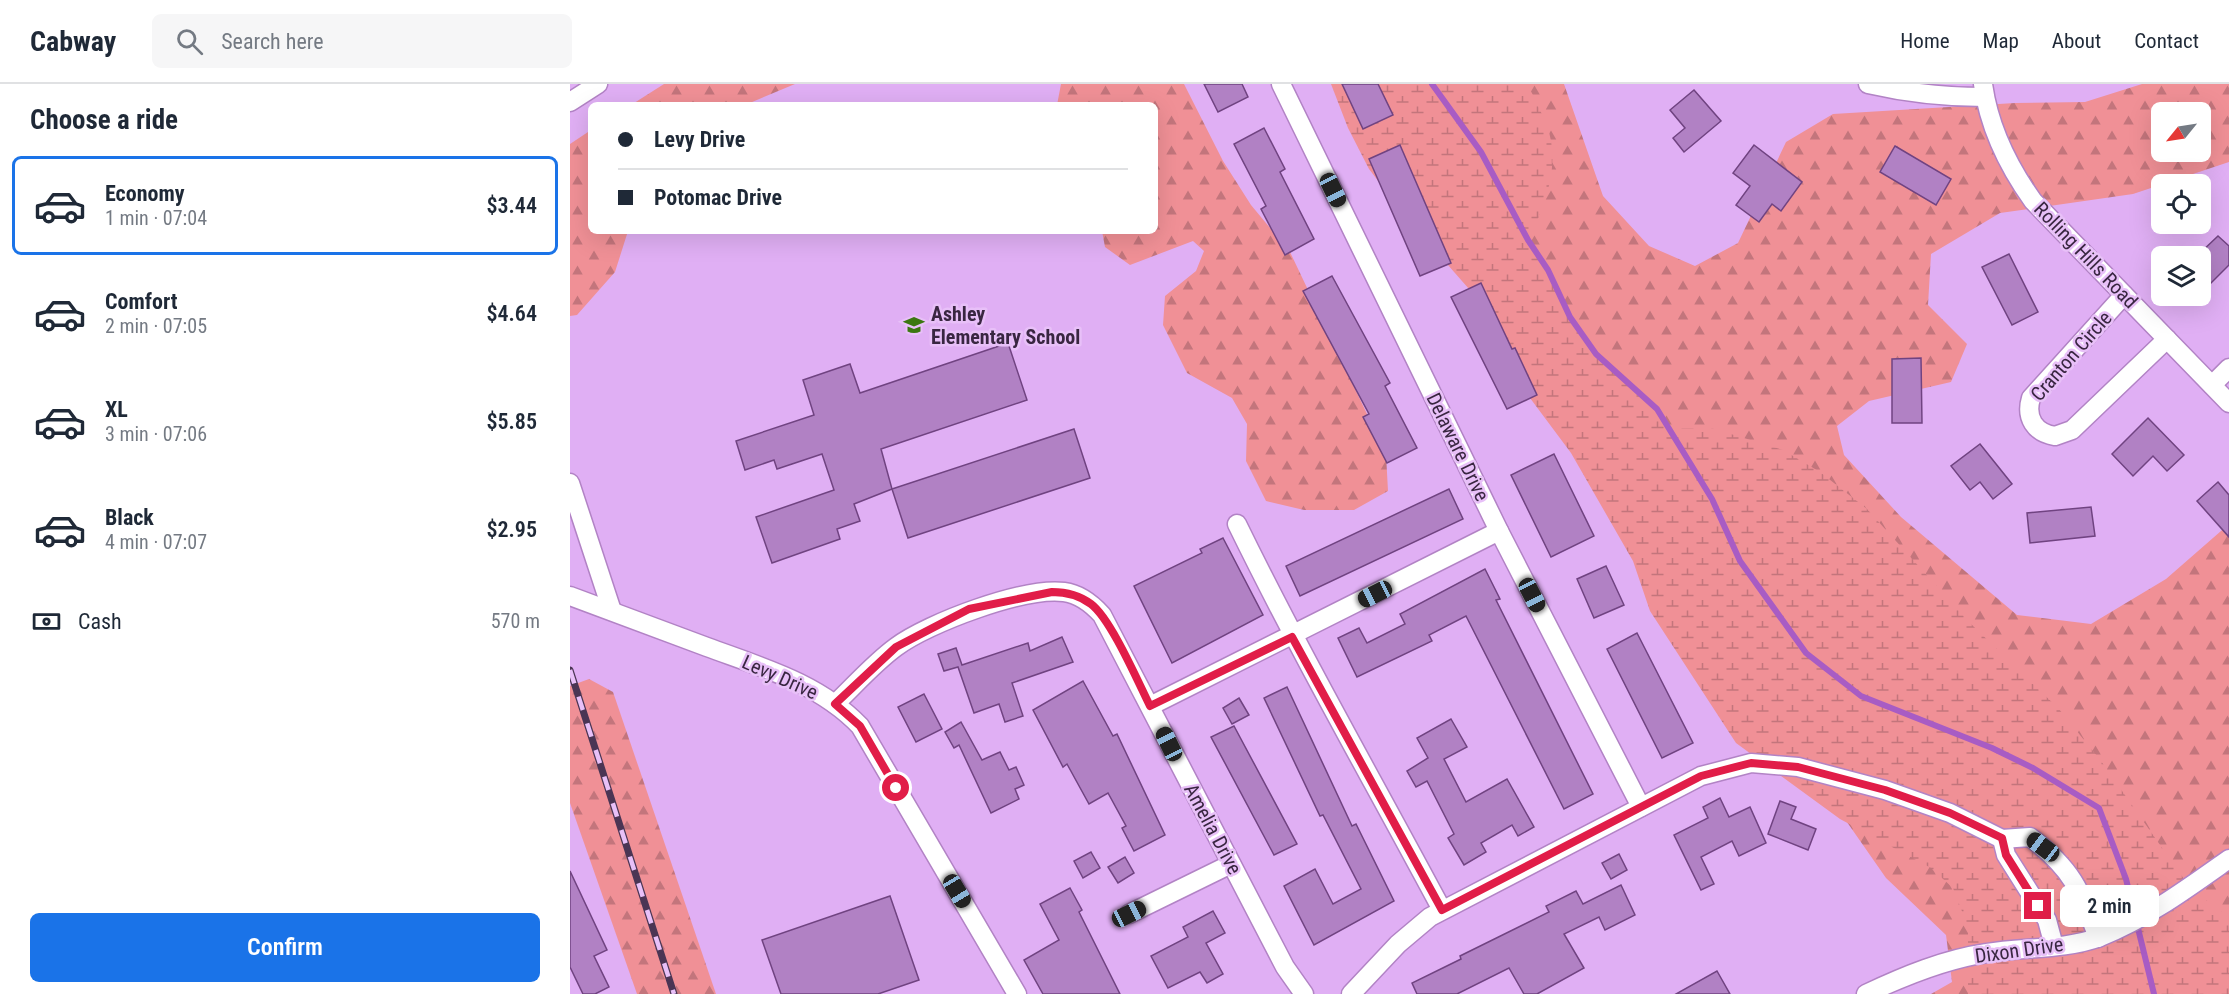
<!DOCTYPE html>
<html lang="en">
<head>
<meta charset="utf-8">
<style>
  :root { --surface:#fff; --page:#f6f6f7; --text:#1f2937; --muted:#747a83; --line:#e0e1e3; --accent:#1a73e8 }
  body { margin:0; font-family:"Roboto Condensed",sans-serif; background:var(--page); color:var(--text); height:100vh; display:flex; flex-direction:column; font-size:22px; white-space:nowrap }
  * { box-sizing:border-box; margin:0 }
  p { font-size:20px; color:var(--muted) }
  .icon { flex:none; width:33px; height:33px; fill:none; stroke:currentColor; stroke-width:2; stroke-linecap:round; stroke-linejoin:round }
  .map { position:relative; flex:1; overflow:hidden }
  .panel { display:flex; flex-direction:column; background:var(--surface); width:570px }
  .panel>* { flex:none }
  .guide { position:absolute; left:18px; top:18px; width:570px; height:132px; border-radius:9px; box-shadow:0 6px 24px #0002; display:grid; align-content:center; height:132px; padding:0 30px; background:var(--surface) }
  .needle { width:39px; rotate:240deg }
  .controls { position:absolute; left:1581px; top:18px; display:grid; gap:12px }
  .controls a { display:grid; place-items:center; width:60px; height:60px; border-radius:9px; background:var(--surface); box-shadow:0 6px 24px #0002; font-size:30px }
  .end { position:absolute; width:27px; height:27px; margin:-14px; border:8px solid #e11d48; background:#fff; box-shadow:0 0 0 3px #fff }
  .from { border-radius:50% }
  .bubble { position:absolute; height:42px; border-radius:9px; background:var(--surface); box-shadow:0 6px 24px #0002; font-size:20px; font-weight:600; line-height:42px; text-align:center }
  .car { position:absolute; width:18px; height:36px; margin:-18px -9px; border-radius:8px; box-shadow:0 0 4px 2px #0007; background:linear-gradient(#222 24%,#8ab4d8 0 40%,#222 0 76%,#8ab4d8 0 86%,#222 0) }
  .guide b { display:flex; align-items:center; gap:21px; height:57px; font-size:22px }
  .guide b+b { border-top:2px solid var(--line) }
  .guide i { width:15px; height:15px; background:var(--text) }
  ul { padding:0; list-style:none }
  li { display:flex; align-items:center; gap:18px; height:99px; margin:0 12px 9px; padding:0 18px; border:3px solid transparent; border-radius:9px }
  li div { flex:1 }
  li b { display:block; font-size:22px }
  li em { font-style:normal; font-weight:600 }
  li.active { border-color:var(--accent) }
  li>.icon { width:54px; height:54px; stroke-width:1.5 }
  h2 { padding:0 30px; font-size:27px; line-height:72px }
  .pay { display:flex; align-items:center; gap:15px; height:66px; padding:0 30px; font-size:22px }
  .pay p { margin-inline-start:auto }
  .primary-button { display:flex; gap:12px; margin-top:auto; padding:12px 30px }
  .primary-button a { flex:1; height:69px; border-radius:9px; background:var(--accent); color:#fff; font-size:24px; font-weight:600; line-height:69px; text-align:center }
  header { display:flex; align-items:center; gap:36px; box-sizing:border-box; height:84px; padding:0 30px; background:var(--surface); border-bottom:2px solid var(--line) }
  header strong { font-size:28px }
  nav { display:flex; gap:33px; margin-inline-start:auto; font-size:21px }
  .search { width:420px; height:54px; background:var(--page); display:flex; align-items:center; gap:15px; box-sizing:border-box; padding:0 21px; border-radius:9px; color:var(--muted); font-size:22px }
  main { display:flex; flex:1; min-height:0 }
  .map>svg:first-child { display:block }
  .forest { fill:url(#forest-firs); fill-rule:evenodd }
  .wetland { fill:url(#wetland-marsh) }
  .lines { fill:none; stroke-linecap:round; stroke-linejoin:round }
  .stream { stroke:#a85cc4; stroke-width:6 }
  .building { fill:#b181c4; stroke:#704381; stroke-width:1.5 }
  .minor-casing { stroke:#b283c5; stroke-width:21 }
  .minor { stroke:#fff; stroke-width:18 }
  .rail-casing { stroke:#4b3554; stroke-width:7 }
  .rail { stroke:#e8c0f8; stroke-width:4.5; stroke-dasharray:14; stroke-linecap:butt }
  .route { stroke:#e11d48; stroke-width:8 }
  .labels { text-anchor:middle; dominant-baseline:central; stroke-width:5; stroke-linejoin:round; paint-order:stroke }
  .street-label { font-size:20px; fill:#392641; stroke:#e8c0f8 }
  .poi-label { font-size:20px; font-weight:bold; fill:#392641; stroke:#e8c0f8; text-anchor:start }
</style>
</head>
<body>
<header>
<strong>Cabway</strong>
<div class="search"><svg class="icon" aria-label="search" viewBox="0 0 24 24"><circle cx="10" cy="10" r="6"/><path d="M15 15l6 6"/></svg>Search here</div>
<nav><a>Home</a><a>Map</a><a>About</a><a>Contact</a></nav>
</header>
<main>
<section class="panel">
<h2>Choose a ride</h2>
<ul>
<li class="active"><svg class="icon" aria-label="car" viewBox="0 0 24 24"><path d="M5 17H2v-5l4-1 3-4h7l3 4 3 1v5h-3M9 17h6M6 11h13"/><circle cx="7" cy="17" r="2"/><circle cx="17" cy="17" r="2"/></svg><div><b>Economy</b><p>1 min · 07:04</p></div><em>$3.44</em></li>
<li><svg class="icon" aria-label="car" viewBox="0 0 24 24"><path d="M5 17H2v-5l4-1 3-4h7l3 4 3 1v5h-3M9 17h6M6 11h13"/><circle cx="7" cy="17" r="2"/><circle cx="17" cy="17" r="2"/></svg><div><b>Comfort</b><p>2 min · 07:05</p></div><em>$4.64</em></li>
<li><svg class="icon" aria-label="car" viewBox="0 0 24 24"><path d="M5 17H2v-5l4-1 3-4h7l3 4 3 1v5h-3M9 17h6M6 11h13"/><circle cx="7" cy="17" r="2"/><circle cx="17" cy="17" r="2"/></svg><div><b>XL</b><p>3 min · 07:06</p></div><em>$5.85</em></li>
<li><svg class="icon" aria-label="car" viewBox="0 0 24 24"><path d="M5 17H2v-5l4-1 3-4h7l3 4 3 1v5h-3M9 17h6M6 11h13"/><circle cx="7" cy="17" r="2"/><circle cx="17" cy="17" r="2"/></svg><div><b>Black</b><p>4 min · 07:07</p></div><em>$2.95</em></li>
</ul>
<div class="pay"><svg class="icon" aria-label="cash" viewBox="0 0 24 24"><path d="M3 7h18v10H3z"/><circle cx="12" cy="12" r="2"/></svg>Cash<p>570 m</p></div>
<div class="primary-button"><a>Confirm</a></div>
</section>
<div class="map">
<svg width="1659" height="910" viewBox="0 0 1659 910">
  <defs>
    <pattern id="forest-firs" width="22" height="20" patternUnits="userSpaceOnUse" patternTransform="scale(1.5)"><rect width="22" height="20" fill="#f09096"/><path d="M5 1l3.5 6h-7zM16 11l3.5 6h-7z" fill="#c3757c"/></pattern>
    <pattern id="wetland-marsh" width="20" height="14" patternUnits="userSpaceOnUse" patternTransform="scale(1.5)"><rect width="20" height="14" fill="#f09096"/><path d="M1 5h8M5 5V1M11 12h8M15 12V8" fill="none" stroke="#c3757c"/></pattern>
  </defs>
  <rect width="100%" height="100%" fill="#e0aff4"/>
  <g class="forest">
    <polygon points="94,0 225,0 175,21 61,21"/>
    <polygon points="491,0 614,0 653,77 681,121 720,168 816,370 818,407 784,426 734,426 696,417 676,377 677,340 662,314 617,289 593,241 595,212 626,187 634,167 623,157 560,181 535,163 532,147 585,147 585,21 487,21"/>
    <path d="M838 0H994L1033 112 1079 162 1125 182 1168 159 1216 58 1263 30 1445 19 1515 18 1572 0H1659V78L1563 110 1430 129 1361 170 1358 221 1397 260 1381 298 1299 317 1267 342 1274 371 1331 433 1447 531 1521 540 1596 495 1659 440V910H1361L1382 898 1376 851 1316 794 1226 665ZM1592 28H1630V68H1592Z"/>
    <polygon points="21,46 21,147 58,147 45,188 7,231 0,232 0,60"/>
    <polygon points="19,595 43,608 146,910 67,910 0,719 0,602"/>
  </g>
  <path class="wetland" d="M761 0H958C965 18 978 38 981 57 987 91 973 126 958 156 979 194 998 233 1024 267 1046 296 1079 312 1097 344H1141L1213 366 1250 388 1297 425 1401 540 1489 625 1531 677 1621 805 1659 833V910H1398V843L1383 804 1361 784 1270 735 1166 659 1080 527 1063 477 1001 369 960 314 899 205 834 131 799 85 778 44Z"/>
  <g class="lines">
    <polyline class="stream" points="862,0 911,68 958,156 978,186 1000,233 1026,270 1087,325 1142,415 1170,477 1236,569 1291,612 1422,664 1463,684 1529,724 1556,795 1584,910"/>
  </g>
  <g class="building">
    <polygon points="634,0 672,0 678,13 648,28"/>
    <polygon points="772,0 808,0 823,31 793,45"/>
    <polygon points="1124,6 1151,37 1114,68 1103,54 1115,44 1100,26"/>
    <polygon points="694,44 715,85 710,88 744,155 715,171 691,125 696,122 664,60"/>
    <polygon points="830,61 881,179 850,192 799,75"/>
    <polygon points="1184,61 1232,98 1211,127 1202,120 1189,138 1166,121 1180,102 1163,89"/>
    <polygon points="1325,62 1381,95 1366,121 1310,88"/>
    <polygon points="1648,152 1659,162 1659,181 1630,210 1630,169"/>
    <polygon points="1439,170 1468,228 1442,241 1412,183"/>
    <polygon points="762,192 820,299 815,302 847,364 817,379 793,333 799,330 733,207"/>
    <polygon points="911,199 942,265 945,264 967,311 937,325 881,213"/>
    <polygon points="438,259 457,316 311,365 322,405 284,420 290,437 267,445 270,455 202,479 186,433 264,406 252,370 207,385 204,376 175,386 166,357 244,331 233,296 280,280 290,309"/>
    <polygon points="1351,274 1352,339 1322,339 1322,275"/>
    <polygon points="1578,334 1614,371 1597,387 1583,372 1563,392 1542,370"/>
    <polygon points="504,345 520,394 338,454 322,405"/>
    <polygon points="1410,360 1442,400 1423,415 1410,398 1400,406 1381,382"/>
    <polygon points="984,370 1024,452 981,473 941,391"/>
    <polygon points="1648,398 1659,411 1659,453 1627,417"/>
    <polygon points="879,405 893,435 730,512 716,482"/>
    <polygon points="1521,423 1525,452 1460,459 1457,429"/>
    <polygon points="653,454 693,531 602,579 564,502 632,469 630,465"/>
    <polygon points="1036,482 1054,521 1024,534 1007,495"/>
    <polygon points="915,485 930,515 926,516 1023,710 994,725 896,532 859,551 862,557 787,593 768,554 789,544 797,559 835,540 830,530"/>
    <polygon points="1067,549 1123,659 1092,674 1037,565"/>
    <polygon points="492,553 503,578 442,599 453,632 435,638 429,620 404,629 388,583 374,587 368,570 386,564 392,581 458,559 460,567"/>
    <polygon points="513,597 543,652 547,650 595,751 564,767 552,744 556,742 538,709 519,720 497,680 493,683 463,626"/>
    <polygon points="717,603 782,742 786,740 824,817 744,861 714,802 745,785 763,820 791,805 753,731 750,732 694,614"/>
    <polygon points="354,610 372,645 346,658 328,623"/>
    <polygon points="669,614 679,631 662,640 653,624"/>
    <polygon points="881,635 897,663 874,675 896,718 937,695 964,743 948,752 942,741 911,759 916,768 894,781 878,754 884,750 857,697 846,703 837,687 858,674 847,654"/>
    <polygon points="391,638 412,676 430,668 439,686 446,683 454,701 445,705 449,715 421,729 389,661 384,664 375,648"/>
    <polygon points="664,642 727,760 704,771 641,653"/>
    <polygon points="1150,714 1159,733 1180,723 1196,759 1169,772 1162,757 1131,773 1144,800 1131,806 1104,751 1138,734 1133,723"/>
    <polygon points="1210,717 1226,723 1221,735 1246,745 1238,766 1198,750"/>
    <polygon points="521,768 530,784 513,794 504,777"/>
    <polygon points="1049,770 1057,786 1041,795 1032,779"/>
    <polygon points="555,773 564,789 548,799 538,783"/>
    <polygon points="0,787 37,866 24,872 39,903 25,910 13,910 0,883"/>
    <polygon points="1051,801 1065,831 1035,846 1029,833 994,850 1014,884 967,910 954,910 939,884 887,910 847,910 842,899 891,875 890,872 979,828 976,822 1006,807 1013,820"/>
    <polygon points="500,804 512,826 509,828 550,910 473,910 454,876 489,856 470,820"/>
    <polygon points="320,812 349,896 308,910 211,910 192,856"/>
    <polygon points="643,827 655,849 636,859 653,890 637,899 630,888 598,904 581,872 618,853 613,843"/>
    <polygon points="1147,887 1160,910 1106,910"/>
  </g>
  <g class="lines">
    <g class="minor-casing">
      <g id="minor">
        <polyline points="711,0 929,447 1071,723"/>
        <path d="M1298 0C1337 9 1374 13 1414 13"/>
        <path d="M1413 0C1419 44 1438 82 1463 117L1659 319"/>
        <polyline points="0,18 28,0"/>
        <path d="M1554 211 1461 314C1455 334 1465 349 1485 352L1502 346 1597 255"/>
        <polyline points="1642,301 1659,284"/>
        <polyline points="0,399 42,527"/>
        <path d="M667 440C731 571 803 697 872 826"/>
        <path d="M0 512C46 529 92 546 137 563 191 583 249 599 290 642L447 910"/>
        <path d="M265 620C285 601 304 579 326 563 358 539 454 503 494 508 510 510 522 520 532 531L715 883 734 910"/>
        <polyline points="580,622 929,447"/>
        <polyline points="559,830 661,780"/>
        <path d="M1484 862 1477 836 1436 771 1432 755 1460 753C1502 785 1510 805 1528 854"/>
        <polyline points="781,910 828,860 860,833 1131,692 1181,679 1228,683 1315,706 1380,729 1432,755"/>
        <path d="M1296 910C1334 892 1375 875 1417 869 1453 863 1495 866 1530 853 1576 835 1618 804 1659 775"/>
      </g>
    </g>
    <use href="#minor" class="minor"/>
    <g class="rail-casing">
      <polyline id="rail" points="0,586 104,910"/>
    </g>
    <use href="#rail" class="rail"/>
  </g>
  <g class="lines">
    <path class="route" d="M326 704 290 642 265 620 326 563 399 525 482 508C497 508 509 511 521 520 541 535 568 598 580 622L722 553 872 826 1131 692 1181 679 1228 683 1315 706 1380 729 1432 754 1436 771 1468 822"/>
  </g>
  <defs>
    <g id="school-bare" transform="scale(1.62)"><path d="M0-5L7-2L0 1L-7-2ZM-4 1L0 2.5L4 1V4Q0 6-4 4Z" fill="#3b7710" stroke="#e8c0f8" stroke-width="2.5" paint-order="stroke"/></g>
  </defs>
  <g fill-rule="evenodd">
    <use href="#school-bare" x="344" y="241"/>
  </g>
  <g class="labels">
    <g class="street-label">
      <text transform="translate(1516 171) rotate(46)">Rolling Hills Road</text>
      <text transform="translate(1501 272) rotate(-49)">Cranton Circle</text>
      <text transform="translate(888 363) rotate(64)">Delaware Drive</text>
      <text transform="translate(210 593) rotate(24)">Levy Drive</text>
      <text transform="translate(643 745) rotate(62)">Amelia Drive</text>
      <text transform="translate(1449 866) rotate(-8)">Dixon Drive</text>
    </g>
    <g class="poi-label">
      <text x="361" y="230">Ashley<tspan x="361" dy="23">Elementary School</tspan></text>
    </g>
  </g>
</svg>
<div class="controls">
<a><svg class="needle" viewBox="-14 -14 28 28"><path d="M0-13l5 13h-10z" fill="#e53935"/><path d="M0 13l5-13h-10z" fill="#747a83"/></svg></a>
<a><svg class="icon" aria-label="locate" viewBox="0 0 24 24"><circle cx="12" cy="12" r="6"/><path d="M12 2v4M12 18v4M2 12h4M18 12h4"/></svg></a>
<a><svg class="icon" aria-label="layers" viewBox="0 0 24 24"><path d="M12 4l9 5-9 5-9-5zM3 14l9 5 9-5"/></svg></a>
</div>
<i class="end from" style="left:326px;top:704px"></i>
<i class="end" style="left:1468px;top:822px"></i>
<div class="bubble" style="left:1490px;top:801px;width:99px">2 min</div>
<i class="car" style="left:763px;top:106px;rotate:154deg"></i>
<i class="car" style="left:805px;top:510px;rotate:243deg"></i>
<i class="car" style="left:962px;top:511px;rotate:153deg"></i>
<i class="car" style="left:599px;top:660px;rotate:334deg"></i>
<i class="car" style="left:1473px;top:763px;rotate:307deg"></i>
<i class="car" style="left:387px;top:807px;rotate:149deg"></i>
<i class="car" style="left:559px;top:830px;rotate:64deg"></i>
<div class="guide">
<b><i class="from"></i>Levy Drive</b>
<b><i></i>Potomac Drive</b>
</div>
</div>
</main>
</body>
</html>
